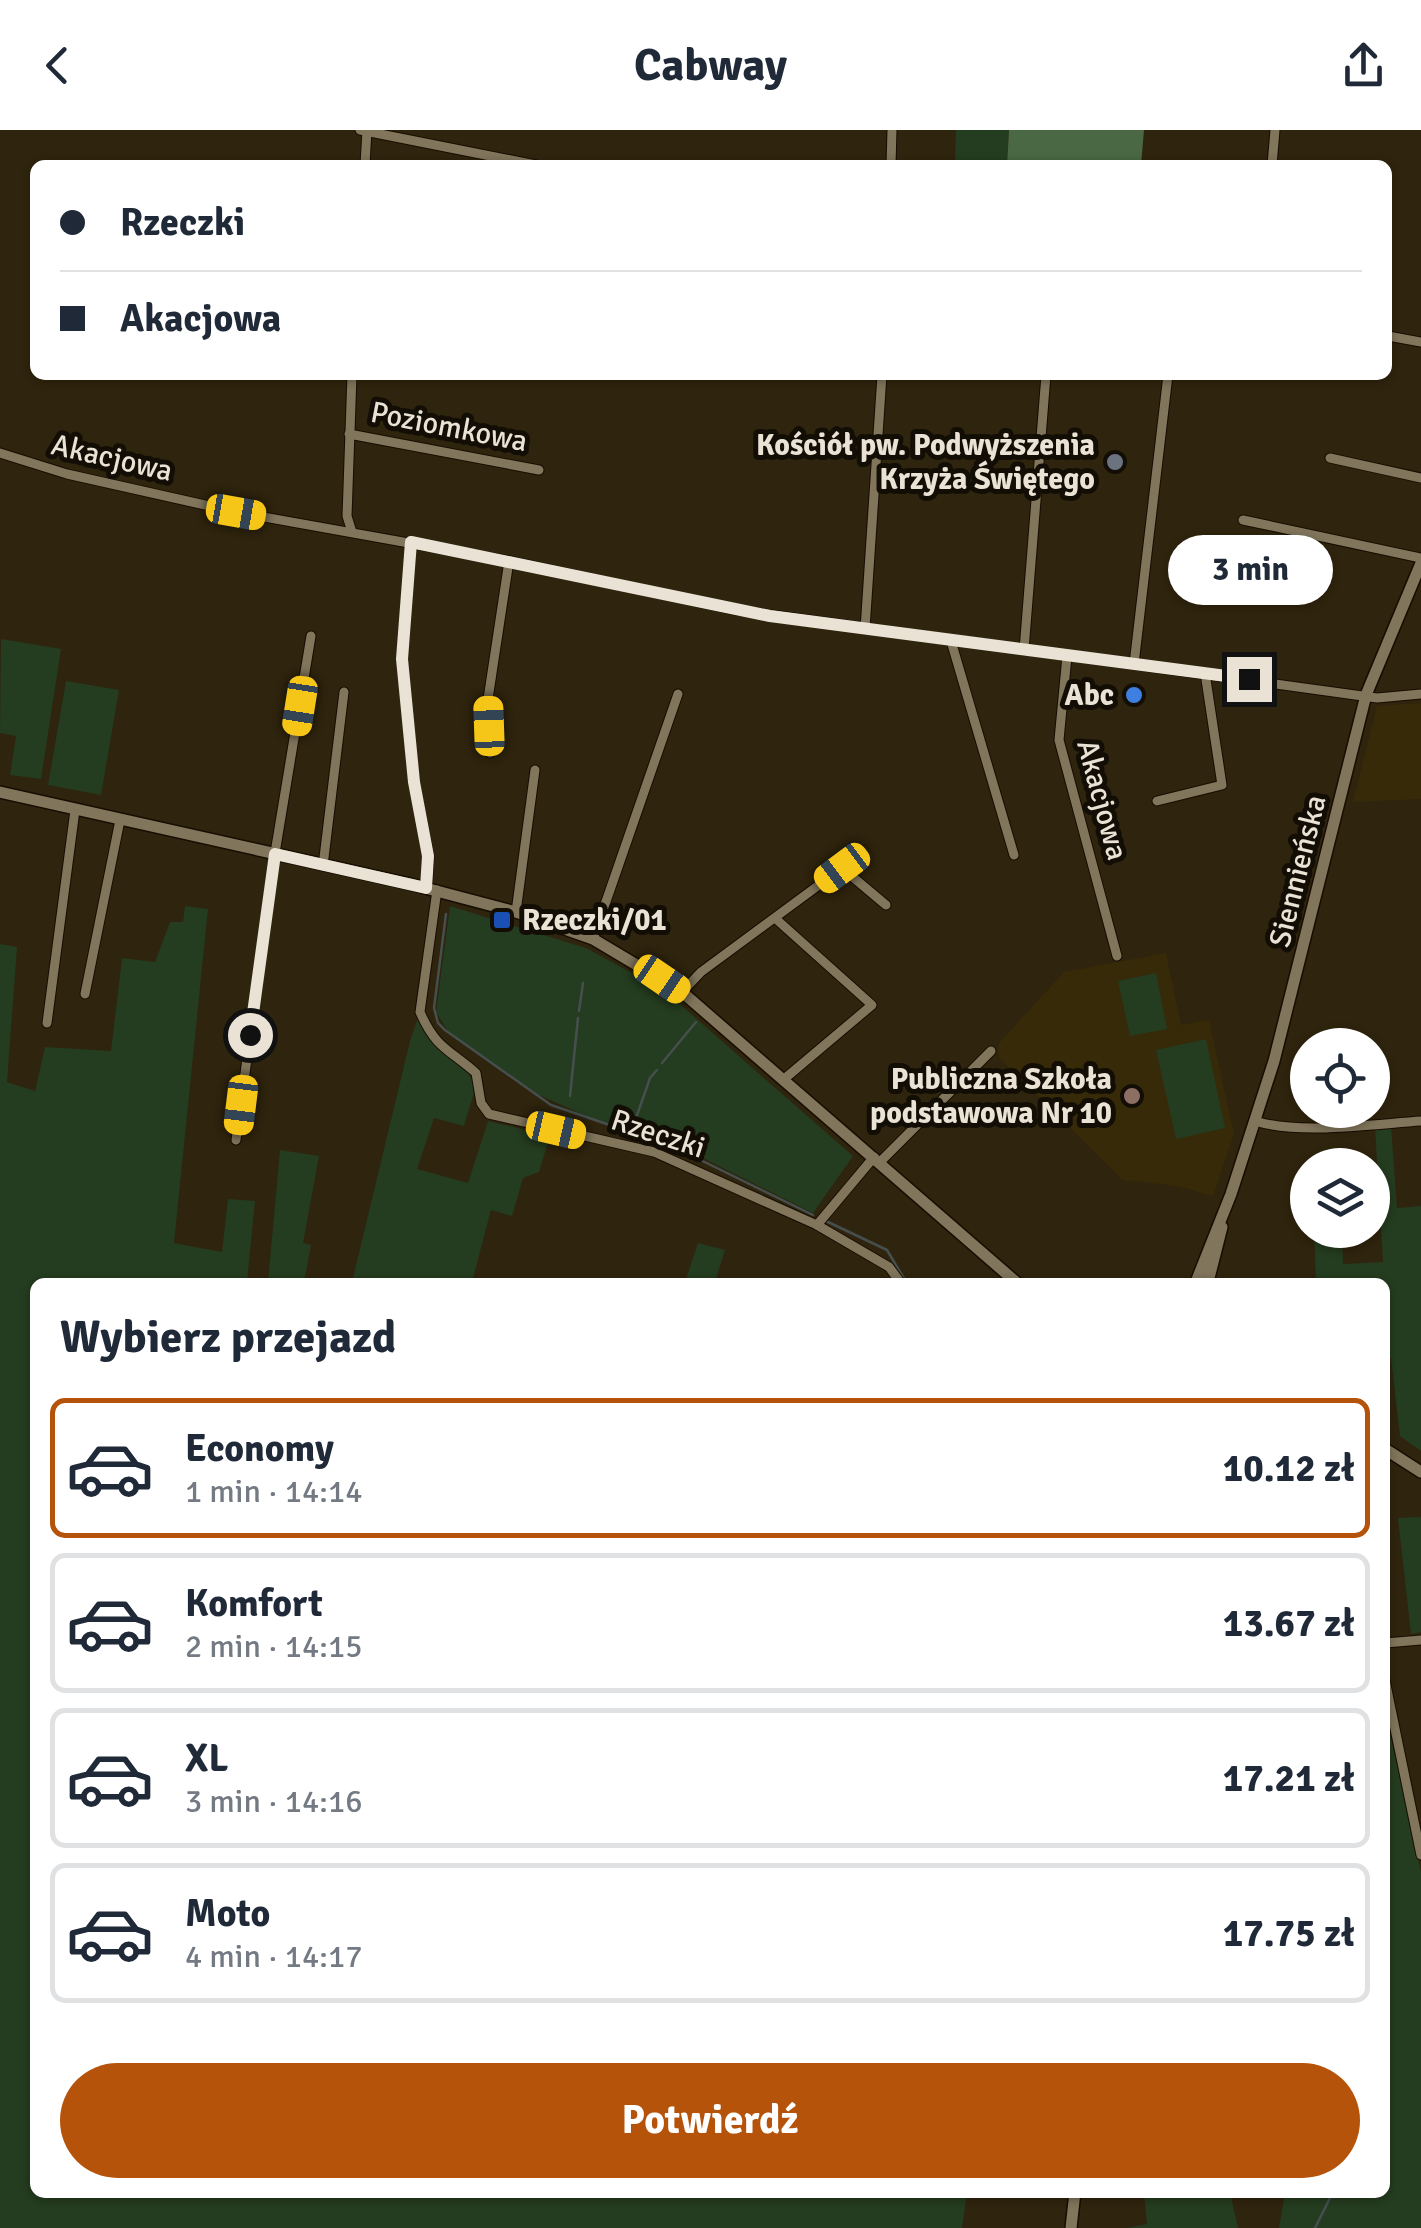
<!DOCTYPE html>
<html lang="pl">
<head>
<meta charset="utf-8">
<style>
  :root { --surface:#fff; --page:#f2f2f3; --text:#1f2937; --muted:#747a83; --line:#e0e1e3; --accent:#b45309 }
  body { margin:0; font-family:Signika,sans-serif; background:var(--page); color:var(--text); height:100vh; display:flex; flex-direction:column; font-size:38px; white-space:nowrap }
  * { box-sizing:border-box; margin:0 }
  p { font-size:32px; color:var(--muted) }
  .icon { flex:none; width:55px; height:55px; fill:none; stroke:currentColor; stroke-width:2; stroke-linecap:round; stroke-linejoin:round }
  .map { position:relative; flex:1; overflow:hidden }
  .panel { position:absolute; left:30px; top:1148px; width:1360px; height:920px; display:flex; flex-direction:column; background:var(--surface); border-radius:15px; box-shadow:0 2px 8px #0004 }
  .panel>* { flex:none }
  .guide { position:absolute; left:30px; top:30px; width:1362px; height:220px; border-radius:15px; box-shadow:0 2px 8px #0004; display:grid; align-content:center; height:220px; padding:0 30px; background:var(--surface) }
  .controls { position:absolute; left:1290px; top:898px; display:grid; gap:20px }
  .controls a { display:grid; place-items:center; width:100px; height:100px; border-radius:50%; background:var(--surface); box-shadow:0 2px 8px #0004; font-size:50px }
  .end { position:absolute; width:45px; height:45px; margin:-22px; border:12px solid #eae3d5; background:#111; box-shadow:0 0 0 5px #111 }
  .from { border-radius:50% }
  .bubble { position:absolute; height:70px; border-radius:35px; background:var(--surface); box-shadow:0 2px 8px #0004; font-size:32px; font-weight:700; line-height:70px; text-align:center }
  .car { position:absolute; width:30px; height:60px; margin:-30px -15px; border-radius:12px; box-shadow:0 0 8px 2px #0007; background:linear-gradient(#f5c518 24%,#345 0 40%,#f5c518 0 76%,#345 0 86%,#f5c518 0) }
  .guide b { display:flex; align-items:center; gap:35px; height:95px; font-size:38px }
  .guide b+b { border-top:2px solid var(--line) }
  .guide i { width:25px; height:25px; background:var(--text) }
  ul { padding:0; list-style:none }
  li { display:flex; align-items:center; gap:30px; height:140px; margin:0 20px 15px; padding:0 10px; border:5px solid var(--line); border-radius:15px }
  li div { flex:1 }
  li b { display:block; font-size:38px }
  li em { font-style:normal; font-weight:700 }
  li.current { border-color:var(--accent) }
  li>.icon { width:90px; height:90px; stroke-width:1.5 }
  h2 { padding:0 30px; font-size:45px; line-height:120px }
  .button { display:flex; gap:20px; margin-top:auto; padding:20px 30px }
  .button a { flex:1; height:115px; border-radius:60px; background:var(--accent); color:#fff; font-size:40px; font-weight:700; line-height:115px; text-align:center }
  header { display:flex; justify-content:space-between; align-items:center; height:130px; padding:0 30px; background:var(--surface); font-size:45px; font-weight:700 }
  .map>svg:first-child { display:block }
  .built { fill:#372a09 }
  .green { fill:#243c1f }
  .forest { fill:#496843 }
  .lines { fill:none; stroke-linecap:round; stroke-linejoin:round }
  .stream { stroke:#464f4e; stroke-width:2.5 }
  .street-casing { stroke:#170d00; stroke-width:11 }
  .secondary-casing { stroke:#170d00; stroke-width:14 }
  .street { stroke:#81755b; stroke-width:9 }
  .secondary { stroke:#81755b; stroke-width:11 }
  .route { stroke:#eae3d5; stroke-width:12 }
  .worship-dot { fill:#6b7280; stroke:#130e05; stroke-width:4 }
  .shop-dot { fill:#3f7fe0; stroke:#130e05; stroke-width:4 }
  .transit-dot { fill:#1a4fb4; stroke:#130e05; stroke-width:4 }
  .education-dot { fill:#8d6e63; stroke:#130e05; stroke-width:4 }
  .labels { text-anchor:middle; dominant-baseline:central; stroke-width:10; stroke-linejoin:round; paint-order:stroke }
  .street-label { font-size:30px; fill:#eae3d5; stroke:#130e05 }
  .poi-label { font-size:30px; font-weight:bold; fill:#eae3d5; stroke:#130e05; text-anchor:end }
</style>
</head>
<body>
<header><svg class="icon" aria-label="back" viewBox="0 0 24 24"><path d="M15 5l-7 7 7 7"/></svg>Cabway<svg class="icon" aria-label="share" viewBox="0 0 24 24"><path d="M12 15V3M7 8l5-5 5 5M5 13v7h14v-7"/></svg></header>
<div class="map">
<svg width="1421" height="2098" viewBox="0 0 1421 2098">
  <rect width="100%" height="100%" fill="#2f240d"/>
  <g class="built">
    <polygon points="1421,573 1421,669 1353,672 1377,576"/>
    <polygon points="1166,823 1181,895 1209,890 1234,1004 1213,1066 1178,1056 1123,1050 999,928 998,922 999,913 1064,842"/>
  </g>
  <g class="green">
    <polygon points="956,0 1009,0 1007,35 955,35"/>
    <polygon points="1,509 61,519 41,649 10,645 16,606 0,603"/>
    <polygon points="66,551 119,560 101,665 48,655"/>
    <polygon points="185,776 208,779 174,1113 222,1122 228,1069 255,1071 247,1152 35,1152 35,2062 967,2063 962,2098 0,2098 0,814 17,817 7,952 35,961 45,917 111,921 122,828 155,832 170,792 183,792"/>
    <polygon points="450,776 586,818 665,861 853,1026 813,1083 677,1015 590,988 537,964 448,901 436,882"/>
    <polygon points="1156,843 1167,899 1130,906 1118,851"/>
    <polygon points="420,882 472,948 475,960 464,996 434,988 417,1039 468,1053 488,991 550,1006 539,1042 523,1048 512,1086 491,1080 472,1152 441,1150 440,1152 352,1152 410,911"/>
    <polygon points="1206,909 1225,998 1176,1009 1156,920"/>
    <polygon points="1391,996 1397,1078 1421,1076 1421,1321 1400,1306 1391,1228 1385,1227 1385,1152 1316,1152 1314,1100 1342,1100 1343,1134 1383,1132 1375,997"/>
    <polygon points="280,1020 319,1026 303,1113 311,1115 304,1152 268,1152"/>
    <polygon points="698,1113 725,1120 715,1152 685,1152"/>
    <polygon points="1421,1387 1421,1502 1411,1504 1398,1388"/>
    <polygon points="1385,1582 1421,1742 1421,2098 1279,2098 1285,2063 1385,2062"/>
    <polygon points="1230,2062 1238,2098 1127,2098 1147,2094 1144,2063"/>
  </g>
  <polygon class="forest" points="1009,0 1144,0 1141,35 1007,35"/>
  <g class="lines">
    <g class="stream">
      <polyline points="446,784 434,878 438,893 445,900 551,975 674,1017 813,1085"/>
      <polyline points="579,881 583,853"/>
      <polyline points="662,933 696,892"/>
      <polyline points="570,966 578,888"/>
      <polyline points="636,988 650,948 657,940"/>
      <polyline points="826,1091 887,1120 906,1152"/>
      <polyline points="1315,2098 1333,2062"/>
    </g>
    <g class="street-casing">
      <g id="street">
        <polyline points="360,0 536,35"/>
        <polyline points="365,35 367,0"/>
        <polyline points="891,35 892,0"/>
        <polyline points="1272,35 1275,0"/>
        <polyline points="1388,206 1421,212"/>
        <polyline points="349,304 539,340"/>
        <polyline points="0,323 67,344 236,382 509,431 736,480 1377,568 1421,564"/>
        <polyline points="1330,328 1421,348"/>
        <polyline points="1243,390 1421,428"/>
        <polyline points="352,402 347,386 352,245"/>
        <polyline points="411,413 402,529 414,652 429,726 427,758"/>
        <polyline points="865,499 882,245"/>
        <polyline points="951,511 1014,725"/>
        <polyline points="1024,520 1046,245"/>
        <polyline points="1067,526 1059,610 1117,826"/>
        <polyline points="1134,534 1168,245"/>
        <polyline points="490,623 488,569 509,431"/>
        <polyline points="1157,671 1222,655 1205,543"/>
        <polyline points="323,736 344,562"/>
        <path d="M437 760 420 882C436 919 449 919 476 943L481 973 489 984 654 1022 817 1095 889 1137 900 1152"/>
        <polyline points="516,782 535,640"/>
        <polyline points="776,789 872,875 783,950"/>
        <polyline points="593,809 678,564"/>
        <polyline points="682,862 701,842 842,738 886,775"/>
        <polyline points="85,864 120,690"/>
        <polyline points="47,893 75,680"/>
        <path d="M1255 991C1298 1005 1375 994 1421 991"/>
        <polyline points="236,1010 274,729 311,506"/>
        <polyline points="880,1032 991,921"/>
        <polyline points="817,1095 874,1027"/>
        <polyline points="1385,1513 1421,1510"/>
        <polyline points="1385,1550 1421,1725"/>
      </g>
    </g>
    <g class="secondary-casing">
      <g id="secondary">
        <polyline points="0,662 410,754 516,782 593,809 682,862 1016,1152"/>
        <polyline points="1196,1152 1231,1064 1274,931 1366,565 1421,433"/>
        <polyline points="1208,1152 1222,1097"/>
        <polyline points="1385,1319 1421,1342"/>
        <polyline points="1071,2098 1075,2062"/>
      </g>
    </g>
    <use href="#street" class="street"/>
    <use href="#secondary" class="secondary"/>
  </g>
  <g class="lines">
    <polyline class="route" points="250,905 275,724 426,758 428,726 414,652 402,529 411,412 770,486 1249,549"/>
  </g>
  <circle class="worship-dot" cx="1115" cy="332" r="10"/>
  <circle class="shop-dot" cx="1134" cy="565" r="10"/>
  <rect class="transit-dot" x="492" y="780" width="20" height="20" rx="5"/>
  <circle class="education-dot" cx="1132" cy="966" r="10"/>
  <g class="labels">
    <g class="street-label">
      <text transform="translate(449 297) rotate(11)">Poziomkowa</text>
      <text transform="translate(112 328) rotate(13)">Akacjowa</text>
      <text transform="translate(1102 670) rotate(75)">Akacjowa</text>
      <text transform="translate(1298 741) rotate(-76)">Siennieńska</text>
      <text transform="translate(658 1004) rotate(18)">Rzeczki</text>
    </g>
    <g class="poi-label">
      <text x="1095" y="315">Kościół pw. Podwyższenia<tspan x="1095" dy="34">Krzyża Świętego</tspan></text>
      <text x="1114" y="565">Abc</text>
      <text x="522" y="790" text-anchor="start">Rzeczki/01</text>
      <text x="1112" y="949">Publiczna Szkoła<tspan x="1112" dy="34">podstawowa Nr 10</tspan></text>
    </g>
  </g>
</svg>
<div class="controls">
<a><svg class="icon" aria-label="locate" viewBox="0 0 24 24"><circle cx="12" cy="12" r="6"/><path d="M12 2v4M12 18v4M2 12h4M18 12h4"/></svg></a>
<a><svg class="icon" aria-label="layers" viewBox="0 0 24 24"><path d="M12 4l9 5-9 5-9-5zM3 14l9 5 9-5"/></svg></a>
</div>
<i class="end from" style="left:250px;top:905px"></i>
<i class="end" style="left:1249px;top:549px"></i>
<div class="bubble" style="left:1168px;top:405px;width:165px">3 min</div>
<i class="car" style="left:236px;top:382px;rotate:100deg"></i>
<i class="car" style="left:300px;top:576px;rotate:189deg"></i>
<i class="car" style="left:489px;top:596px;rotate:358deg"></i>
<i class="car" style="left:842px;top:738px;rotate:233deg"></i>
<i class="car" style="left:662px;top:849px;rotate:124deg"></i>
<i class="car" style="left:241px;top:975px;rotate:187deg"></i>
<i class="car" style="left:556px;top:1000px;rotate:103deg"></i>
<div class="guide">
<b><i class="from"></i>Rzeczki</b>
<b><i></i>Akacjowa</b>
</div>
<section class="panel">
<h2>Wybierz przejazd</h2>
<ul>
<li class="current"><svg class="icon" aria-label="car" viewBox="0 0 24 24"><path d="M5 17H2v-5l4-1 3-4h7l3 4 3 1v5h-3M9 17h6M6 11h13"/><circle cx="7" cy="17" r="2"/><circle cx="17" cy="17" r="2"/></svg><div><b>Economy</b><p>1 min · 14:14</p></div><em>10.12 zł</em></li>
<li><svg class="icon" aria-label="car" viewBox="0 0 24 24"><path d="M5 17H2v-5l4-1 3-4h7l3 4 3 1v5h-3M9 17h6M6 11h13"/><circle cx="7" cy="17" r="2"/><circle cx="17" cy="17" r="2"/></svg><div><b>Komfort</b><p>2 min · 14:15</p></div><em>13.67 zł</em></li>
<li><svg class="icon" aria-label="car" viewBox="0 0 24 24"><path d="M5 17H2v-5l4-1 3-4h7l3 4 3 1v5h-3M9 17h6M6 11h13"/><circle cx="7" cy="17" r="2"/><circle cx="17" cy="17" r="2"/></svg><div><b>XL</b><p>3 min · 14:16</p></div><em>17.21 zł</em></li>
<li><svg class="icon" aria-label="car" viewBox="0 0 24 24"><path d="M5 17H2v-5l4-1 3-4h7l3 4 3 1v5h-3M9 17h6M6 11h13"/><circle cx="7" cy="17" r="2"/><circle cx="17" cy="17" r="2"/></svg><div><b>Moto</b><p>4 min · 14:17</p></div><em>17.75 zł</em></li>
</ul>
<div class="button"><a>Potwierdź</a></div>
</section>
</div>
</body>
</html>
